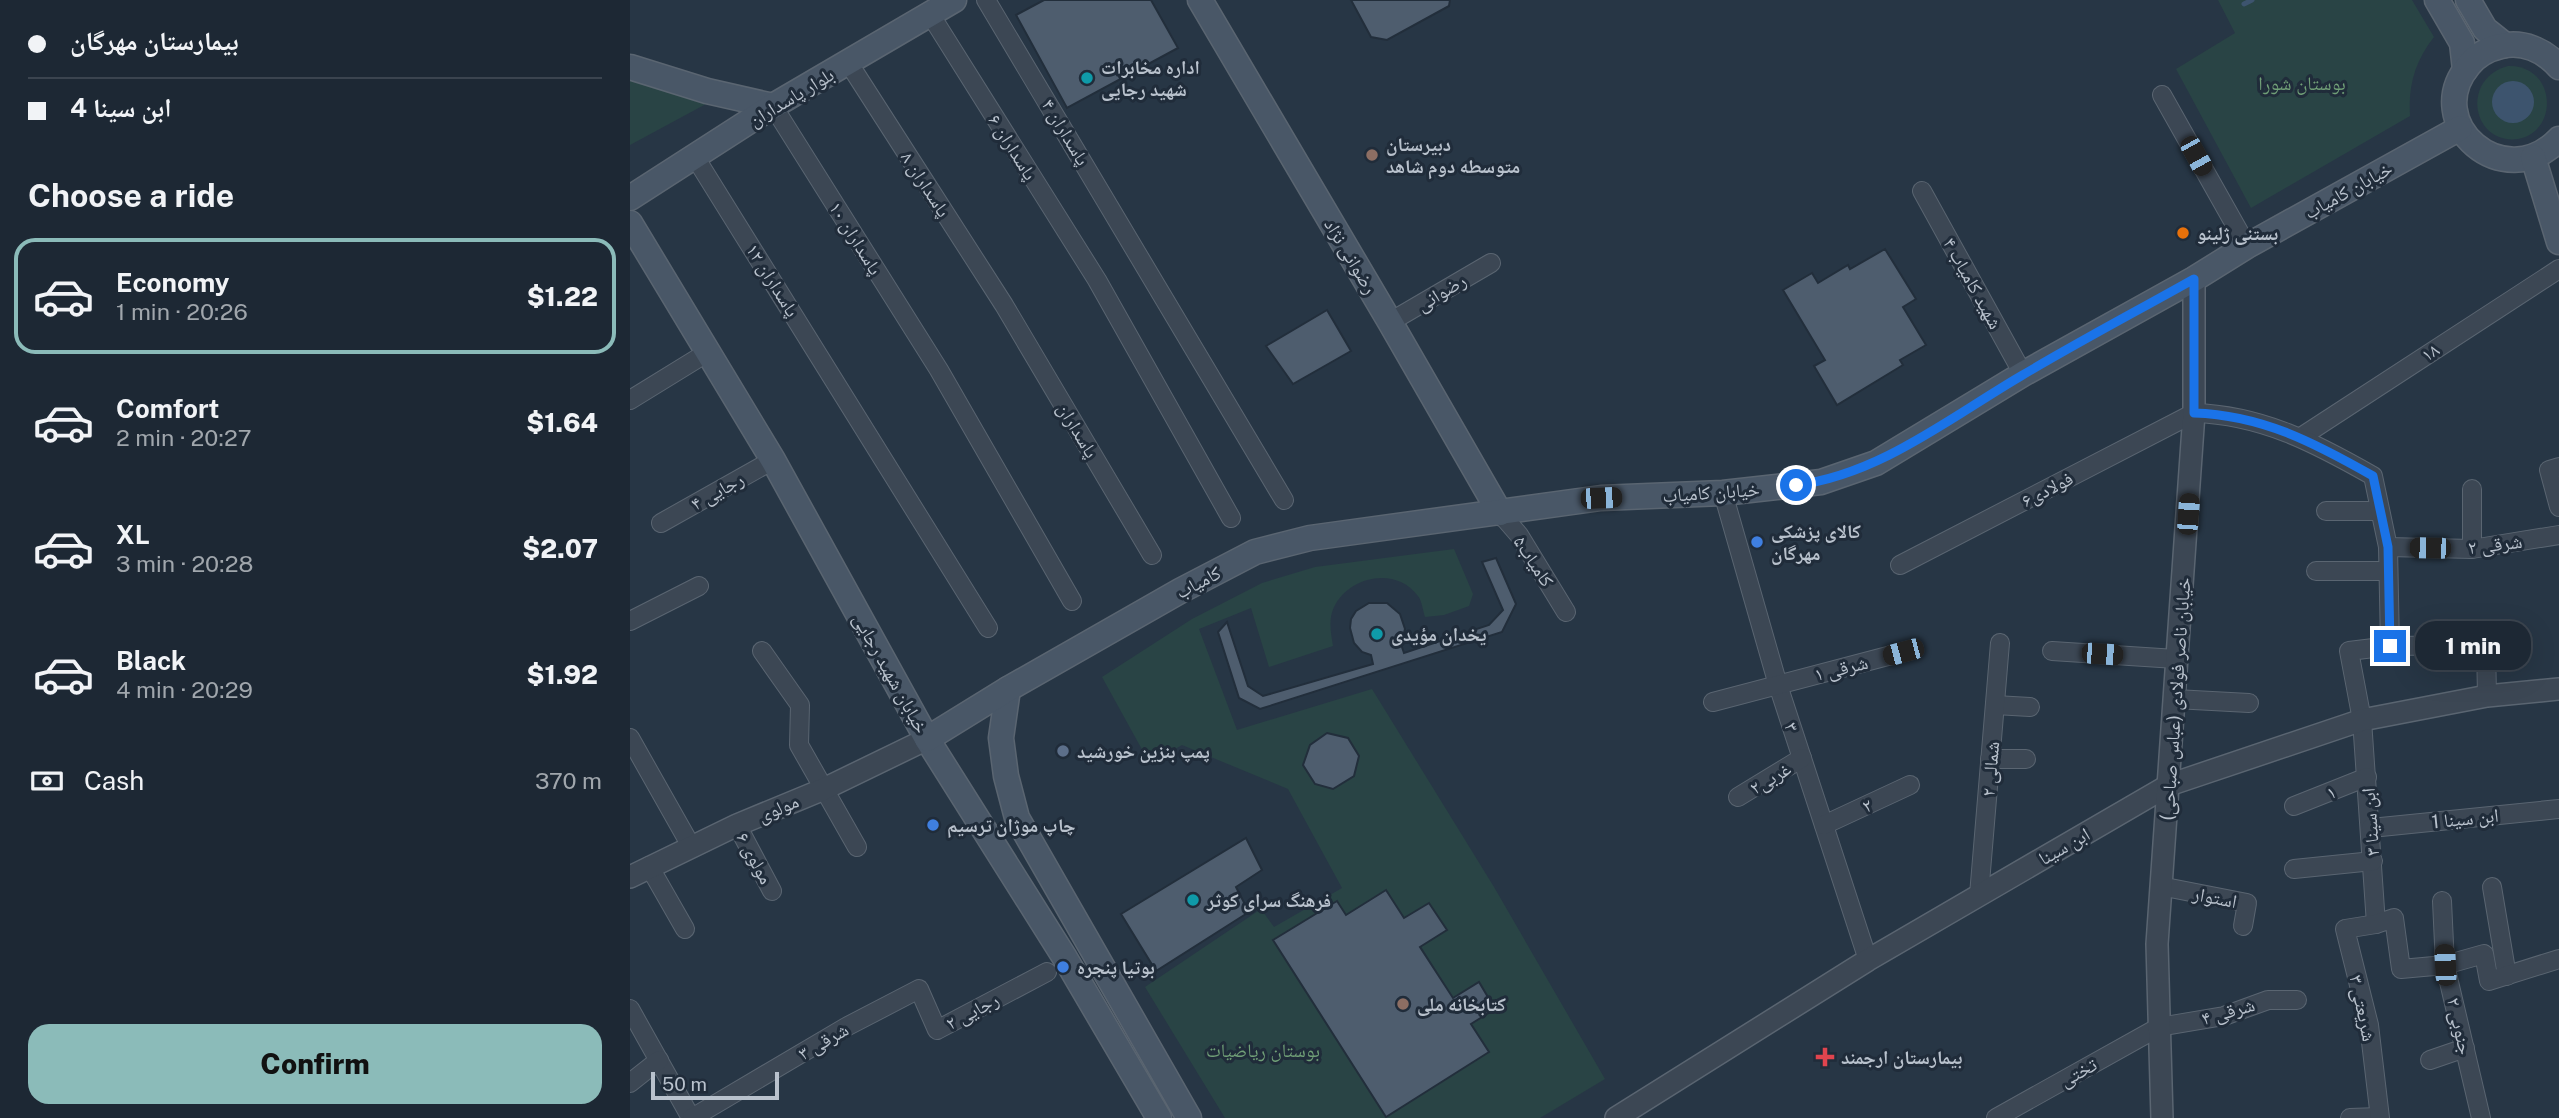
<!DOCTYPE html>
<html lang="en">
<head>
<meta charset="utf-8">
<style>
  :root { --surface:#1d2834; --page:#25303c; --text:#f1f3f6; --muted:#a0a6ac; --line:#3b444f; --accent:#8bbbb9 }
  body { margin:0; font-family:"Public Sans","Noto Naskh Arabic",sans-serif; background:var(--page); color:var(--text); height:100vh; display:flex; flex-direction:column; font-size:26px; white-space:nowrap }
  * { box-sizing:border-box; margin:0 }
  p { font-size:23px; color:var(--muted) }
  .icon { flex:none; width:38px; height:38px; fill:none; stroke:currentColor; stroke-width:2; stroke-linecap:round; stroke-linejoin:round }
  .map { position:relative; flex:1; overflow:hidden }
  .panel { display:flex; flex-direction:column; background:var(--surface); width:630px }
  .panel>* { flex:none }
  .guide { display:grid; align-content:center; height:154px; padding:0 28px; background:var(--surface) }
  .scale { position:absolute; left:21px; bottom:18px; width:128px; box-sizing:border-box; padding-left:7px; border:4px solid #b9c2cd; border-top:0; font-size:19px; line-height:24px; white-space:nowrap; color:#b9c2cd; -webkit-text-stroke:5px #202c3a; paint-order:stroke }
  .end { position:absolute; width:32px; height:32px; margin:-16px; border:9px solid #1a73e8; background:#fff; box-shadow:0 0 0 4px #fff }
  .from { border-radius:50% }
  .bubble { position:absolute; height:49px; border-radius:21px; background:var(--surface); box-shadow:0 7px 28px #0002,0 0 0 2px var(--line); font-size:23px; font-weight:800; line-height:49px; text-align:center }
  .car { position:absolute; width:21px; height:42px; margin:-21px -10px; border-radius:9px; box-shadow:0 0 5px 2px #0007; background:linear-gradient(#222 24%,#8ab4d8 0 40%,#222 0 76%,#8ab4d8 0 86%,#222 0) }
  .guide b { display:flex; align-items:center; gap:24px; height:66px; font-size:26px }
  .guide b+b { border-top:2px solid var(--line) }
  .guide i { width:18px; height:18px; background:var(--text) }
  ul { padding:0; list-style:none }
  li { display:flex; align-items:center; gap:21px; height:116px; margin:0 14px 10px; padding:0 14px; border:4px solid transparent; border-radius:21px }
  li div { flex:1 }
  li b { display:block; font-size:26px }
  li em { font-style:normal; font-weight:800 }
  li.selected { border-color:var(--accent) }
  li>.icon { width:63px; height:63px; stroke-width:1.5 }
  h2 { padding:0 28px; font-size:32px; line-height:84px }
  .pay { display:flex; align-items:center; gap:18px; height:77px; padding:0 28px; font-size:26px }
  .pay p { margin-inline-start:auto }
  .button { display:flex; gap:14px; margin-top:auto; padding:14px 28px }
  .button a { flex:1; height:80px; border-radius:21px; background:var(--accent); color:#111; font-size:28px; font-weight:800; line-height:80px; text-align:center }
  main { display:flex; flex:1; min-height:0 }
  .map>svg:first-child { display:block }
  .green { fill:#294445; fill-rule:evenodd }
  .water { fill:#3d546e }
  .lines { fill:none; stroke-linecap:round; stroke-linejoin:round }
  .stream { stroke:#3d546e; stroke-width:5 }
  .building { fill:#4e5d6e; stroke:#222e3b; stroke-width:2 }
  .minor-casing { stroke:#5a6571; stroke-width:20 }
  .tertiary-casing { stroke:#5a6571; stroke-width:24 }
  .secondary-casing { stroke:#5a6571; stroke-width:27 }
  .minor { stroke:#3c4754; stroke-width:18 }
  .tertiary { stroke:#3c4754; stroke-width:21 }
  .secondary { stroke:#495767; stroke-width:24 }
  .route { stroke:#1a73e8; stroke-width:9 }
  .culture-dot { fill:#0f9aa8; stroke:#202c3a; stroke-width:2.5 }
  .education-dot { fill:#8d6e63; stroke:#202c3a; stroke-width:2.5 }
  .food-dot { fill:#e8710a; stroke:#202c3a; stroke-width:2.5 }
  .shop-dot { fill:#3f7fe0; stroke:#202c3a; stroke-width:2.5 }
  .service-dot { fill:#5c6f8a; stroke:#202c3a; stroke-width:2.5 }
  .health-dot { fill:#e0444e; stroke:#202c3a; stroke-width:2.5 }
  .labels { text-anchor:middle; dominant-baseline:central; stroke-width:6; stroke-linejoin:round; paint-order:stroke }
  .poi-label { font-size:19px; font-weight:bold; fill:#b9c2cd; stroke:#202c3a; text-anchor:start }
  .park-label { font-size:19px; fill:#709f77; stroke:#202c3a }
  .street-label { font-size:19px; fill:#b9c2cd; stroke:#202c3a }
</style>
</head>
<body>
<main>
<section class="panel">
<div class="guide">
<b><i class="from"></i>بیمارستان مهرگان</b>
<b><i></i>ابن سینا 4</b>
</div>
<h2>Choose a ride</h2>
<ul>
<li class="selected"><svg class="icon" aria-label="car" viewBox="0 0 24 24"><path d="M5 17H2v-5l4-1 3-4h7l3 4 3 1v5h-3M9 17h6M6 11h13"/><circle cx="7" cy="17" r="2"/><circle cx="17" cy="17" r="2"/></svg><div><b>Economy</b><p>1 min · 20:26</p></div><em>$1.22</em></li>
<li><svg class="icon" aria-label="car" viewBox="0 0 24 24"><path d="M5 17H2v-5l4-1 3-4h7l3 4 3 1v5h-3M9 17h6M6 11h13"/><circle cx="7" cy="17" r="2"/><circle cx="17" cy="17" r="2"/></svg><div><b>Comfort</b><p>2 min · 20:27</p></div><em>$1.64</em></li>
<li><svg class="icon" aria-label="car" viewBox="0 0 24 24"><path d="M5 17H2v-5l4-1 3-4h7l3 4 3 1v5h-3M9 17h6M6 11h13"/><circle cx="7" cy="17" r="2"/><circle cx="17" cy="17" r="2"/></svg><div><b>XL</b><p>3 min · 20:28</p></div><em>$2.07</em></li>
<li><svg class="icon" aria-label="car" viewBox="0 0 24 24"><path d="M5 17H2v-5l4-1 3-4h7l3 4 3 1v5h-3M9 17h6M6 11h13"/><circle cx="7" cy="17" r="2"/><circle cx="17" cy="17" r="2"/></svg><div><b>Black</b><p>4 min · 20:29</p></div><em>$1.92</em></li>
</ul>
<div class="pay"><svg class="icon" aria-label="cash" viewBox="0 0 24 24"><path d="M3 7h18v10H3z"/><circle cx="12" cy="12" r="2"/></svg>Cash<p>370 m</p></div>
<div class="button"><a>Confirm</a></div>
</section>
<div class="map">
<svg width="1929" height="1118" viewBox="0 0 1929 1118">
  <rect width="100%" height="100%" fill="#273645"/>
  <g class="green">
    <path d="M1588 0H1782L1804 37C1785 61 1778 86 1780 116L1621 208 1546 69 1605 33Z"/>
    <path d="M1878 66C1927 65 1929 132 1888 139 1842 145 1830 79 1878 66Z"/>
    <polygon points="0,78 76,104 0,145"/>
    <path d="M824 549 843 594 839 606 814 615 795 617C793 611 792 601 788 596 766 566 719 576 704 607 698 620 701 633 703 646L639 667 621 608 569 629 607 730 742 689 864 887 975 1079 910 1118H595L515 987 631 909 644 927 712 888 658 789 552 745 520 764 472 677 562 619 632 583 685 567ZM756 890 823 998 849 983 865 1008 841 1024 644 941 707 901 716 915Z"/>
  </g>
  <circle class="water" cx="1883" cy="102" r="21"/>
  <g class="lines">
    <polyline class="stream" points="1614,4 1622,0"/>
  </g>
  <g class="building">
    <polygon points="414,0 521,0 548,48 437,108 386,15"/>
    <polygon points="721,0 820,0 819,6 757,40 741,37"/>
    <polygon points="1255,249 1286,299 1273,307 1296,345 1270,360 1273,365 1207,405 1184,366 1195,360 1153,290 1182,273 1188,283 1218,265 1220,269"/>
    <polygon points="697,310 721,351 663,384 636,346"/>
    <polygon points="866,558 886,604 872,632 630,709 609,698 588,632 597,622 618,686 633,696 743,664 741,655 732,652 724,643 720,628 721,619 726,611 739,603 757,603 770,614 775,629 771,644 774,653 859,625 873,610 852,562"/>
    <polygon points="697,733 718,738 729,756 724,776 703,789 685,784 673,765 680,745"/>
    <polygon points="616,838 632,870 606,887 619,912 526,971 491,914"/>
    <polygon points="756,890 774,918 799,903 817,930 790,947 823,998 849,982 865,1009 841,1024 859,1052 756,1117 643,940 707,901 716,915"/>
  </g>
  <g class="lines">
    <g class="minor-casing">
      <g id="minor">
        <polyline points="356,0 654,500"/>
        <polyline points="300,14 467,280 601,518"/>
        <polyline points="218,62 374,305 522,555"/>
        <polyline points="1532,95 1617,246"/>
        <polyline points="143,106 309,370 442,601"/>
        <polyline points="65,157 358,628"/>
        <polyline points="1292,191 1393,374"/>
        <polyline points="760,322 861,263"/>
        <polyline points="0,400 78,352"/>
        <polyline points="1671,437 1929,269"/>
        <polyline points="1929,467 1919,470 1929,507"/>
        <polyline points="1842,489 1842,549"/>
        <polyline points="1093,493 1148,685 1238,960"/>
        <polyline points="1696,511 1750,511"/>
        <polyline points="870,513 889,535 936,612"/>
        <polyline points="31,523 143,460"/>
        <polyline points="1758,547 1842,549 1929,535"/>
        <path d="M1270 565 1564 413C1632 415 1685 443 1743 476L1758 547 1760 646 1719 651 1732 720 1746 924"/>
        <polyline points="1686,571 1758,571"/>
        <polyline points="0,621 69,586"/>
        <polyline points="1760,646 1856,645 1857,696"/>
        <polyline points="132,651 170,705 169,745 227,847"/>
        <polyline points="1422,651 1546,659"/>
        <polyline points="1545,699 1619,703"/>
        <polyline points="1083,702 1273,652"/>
        <polyline points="1365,705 1400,707"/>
        <polyline points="0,738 61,846"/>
        <polyline points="1360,759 1396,759"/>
        <polyline points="1108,797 1172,758"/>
        <polyline points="1664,806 1737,777"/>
        <polyline points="107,825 142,891"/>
        <polyline points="1194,825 1280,785"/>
        <polyline points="1741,828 1929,809"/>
        <polyline points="19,866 55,929"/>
        <polyline points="1664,869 1743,861"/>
        <polyline points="1530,886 1617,903 1613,926"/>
        <polyline points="1862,887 1877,976"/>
        <polyline points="1349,895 1370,643"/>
        <polyline points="1812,901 1815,965 1854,954 1859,981 1929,959"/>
        <polyline points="0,1009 61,1118"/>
        <polyline points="1800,1060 1835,1048"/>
        <polyline points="0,1083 29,1060"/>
        <polyline points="62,1118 216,1027 289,989 307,1030 417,972"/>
        <polyline points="1366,1118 1529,1027 1594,1016 1638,1000 1667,1000"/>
        <polyline points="1720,1118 1749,1117"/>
        <polyline points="1750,1118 1739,1025 1715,929 1746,924 1764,918 1771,969 1815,965 1851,1118"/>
      </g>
    </g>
    <g class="tertiary-casing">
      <g id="tertiary">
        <polyline points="0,877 107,825 194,789 297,739"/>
        <polyline points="986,1118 1238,960 1539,785 1732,720 1857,696 1929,689"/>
        <polyline points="1532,1118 1527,944 1564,413 1564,279"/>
      </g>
    </g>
    <g class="secondary-casing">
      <g id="secondary">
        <polyline points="570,0 760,322 870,513"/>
        <polyline points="1807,0 1832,43 1835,70"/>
        <polyline points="1838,0 1855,29 1875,45"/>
        <polyline points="0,67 77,91 143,106"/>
        <path d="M1929 67C1914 50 1893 41 1871 46 1858 49 1847 55 1839 65 1790 123 1874 196 1929 139"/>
        <polyline points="1903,157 1929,242"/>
        <polyline points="0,198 143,106 324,0"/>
        <polyline points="0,223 143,460 297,739 435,958 529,1118"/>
        <polyline points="378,689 371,738 376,776 387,818 559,1118"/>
        <polyline points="297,739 378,689 550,591 625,552 680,538 971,498 1093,493 1191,482 1246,463 1393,374 1564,279 1617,246 1830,128"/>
      </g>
    </g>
    <use href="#minor" class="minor"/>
    <use href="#tertiary" class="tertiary"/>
    <use href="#secondary" class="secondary"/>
  </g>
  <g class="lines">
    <path class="route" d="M1166 485C1249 475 1321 417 1391 376 1448 342 1507 311 1564 279V413C1632 415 1685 443 1743 476L1758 547 1760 646"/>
  </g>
  <g class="culture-dot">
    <circle cx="457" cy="78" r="7"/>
    <circle cx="747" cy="634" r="7"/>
    <circle cx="563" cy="900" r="7"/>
  </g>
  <g class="education-dot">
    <circle cx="742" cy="155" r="7"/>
    <circle cx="773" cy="1004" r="7"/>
  </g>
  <circle class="food-dot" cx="1553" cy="233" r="7"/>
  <g class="shop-dot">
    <circle cx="1127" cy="542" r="7"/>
    <circle cx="303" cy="825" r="7"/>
    <circle cx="433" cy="967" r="7"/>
  </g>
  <circle class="service-dot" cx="433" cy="751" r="7"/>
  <path class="health-dot" d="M1191.5 1046.5h7v7h7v7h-7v7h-7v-7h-7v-7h7z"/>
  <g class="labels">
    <g class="poi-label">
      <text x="471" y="67">اداره مخابرات<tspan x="471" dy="22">شهید رجایی</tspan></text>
      <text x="756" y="144">دبیرستان<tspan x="756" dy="22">متوسطه دوم شاهد</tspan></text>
      <text x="1567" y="233">بستنی ژلینو</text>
      <text x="1141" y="531">کالای پزشکی<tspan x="1141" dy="22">مهرگان</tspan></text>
      <text x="761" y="634">یخدان مؤیدی</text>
      <text x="447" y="751">پمپ بنزین خورشید</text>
      <text x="317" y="825">چاپ موژان ترسیم</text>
      <text x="577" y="900">فرهنگ سرای کوثر</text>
      <text x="447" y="967">بوتیا پنجره</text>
      <text x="787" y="1004">کتابخانه ملی</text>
      <text x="1211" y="1057">بیمارستان ارجمند</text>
    </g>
    <g class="park-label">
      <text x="1672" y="83">بوستان شورا</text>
      <text x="633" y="1050">بوستان ریاضیات</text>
    </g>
    <g class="street-label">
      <text transform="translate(161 97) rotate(-31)">بلوار پاسداران</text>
      <text transform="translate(436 132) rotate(59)">پاسداران ۴</text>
      <text transform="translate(383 147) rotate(58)">پاسداران ۶</text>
      <text transform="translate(296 184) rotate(57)">پاسداران ۸</text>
      <text transform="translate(1718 190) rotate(-29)">خیابان کامیاب</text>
      <text transform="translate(226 238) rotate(58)">پاسداران ۱۰</text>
      <text transform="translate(721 256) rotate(59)">رضوانی نژاد</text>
      <text transform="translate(143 280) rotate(58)">پاسداران ۱۲</text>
      <text transform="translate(1343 283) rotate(61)">شهید کامیاب ۴</text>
      <text transform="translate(811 292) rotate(-31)">رضوانی</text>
      <text transform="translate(1800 352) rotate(-33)">۱۸</text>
      <text transform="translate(448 430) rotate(59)">پاسداران</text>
      <text transform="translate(1417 489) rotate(-27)">فولادی۶</text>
      <text transform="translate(87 491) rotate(-29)">رجایی ۴</text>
      <text transform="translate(1081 492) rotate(-4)">خیابان کامیاب</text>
      <text transform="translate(1865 544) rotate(-7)">۲ شرقی</text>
      <text transform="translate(904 561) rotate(57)">کامیاب۵</text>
      <text transform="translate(568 582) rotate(-28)">کامیاب</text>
      <text transform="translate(1211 668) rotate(-14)">۱ شرقی</text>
      <text transform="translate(261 673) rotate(61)">خیابان شهید رجایی</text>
      <text transform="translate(1545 699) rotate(-86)">خیابان ناصر فولادی (عباس صباحی)</text>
      <text transform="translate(1162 727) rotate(72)">۳</text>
      <text transform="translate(1360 769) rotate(-85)">۲ شمالی</text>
      <text transform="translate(1140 778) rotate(-31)">غربی۲</text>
      <text transform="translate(1701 792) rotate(-22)">۱</text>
      <text transform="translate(1237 805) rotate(-25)">۲</text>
      <text transform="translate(148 808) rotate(-23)">مولوی</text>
      <text transform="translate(1835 818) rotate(-6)">ابن سینا 1</text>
      <text transform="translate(1740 822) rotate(-94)">ابن سینا ۳</text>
      <text transform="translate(1434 846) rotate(-30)">ابن سینا</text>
      <text transform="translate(125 858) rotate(62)">مولوی ۶</text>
      <text transform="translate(1585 897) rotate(11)">استوار</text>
      <text transform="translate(1733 1008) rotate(78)">شریعتی ۳</text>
      <text transform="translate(342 1011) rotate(-28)">رجایی ۲</text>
      <text transform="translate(1598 1011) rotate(-16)">۴ شرقی</text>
      <text transform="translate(1830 1026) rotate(77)">۲ جنوبی</text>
      <text transform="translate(193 1041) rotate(-30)">شرقی ۳</text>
      <text transform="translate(1448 1072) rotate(-29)">تختی</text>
    </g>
  </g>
</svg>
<div class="scale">50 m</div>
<i class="end from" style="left:1166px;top:485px"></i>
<i class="end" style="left:1760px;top:646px"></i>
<div class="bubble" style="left:1785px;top:621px;width:116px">1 min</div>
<i class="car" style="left:1566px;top:156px;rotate:151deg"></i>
<i class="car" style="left:971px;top:498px;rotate:88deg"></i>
<i class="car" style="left:1558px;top:514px;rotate:4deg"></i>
<i class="car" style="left:1800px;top:548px;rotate:271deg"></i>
<i class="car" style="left:1273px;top:652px;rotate:255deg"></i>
<i class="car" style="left:1472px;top:654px;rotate:94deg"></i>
<i class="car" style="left:1815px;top:965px;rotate:357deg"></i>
</div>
</main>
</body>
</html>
